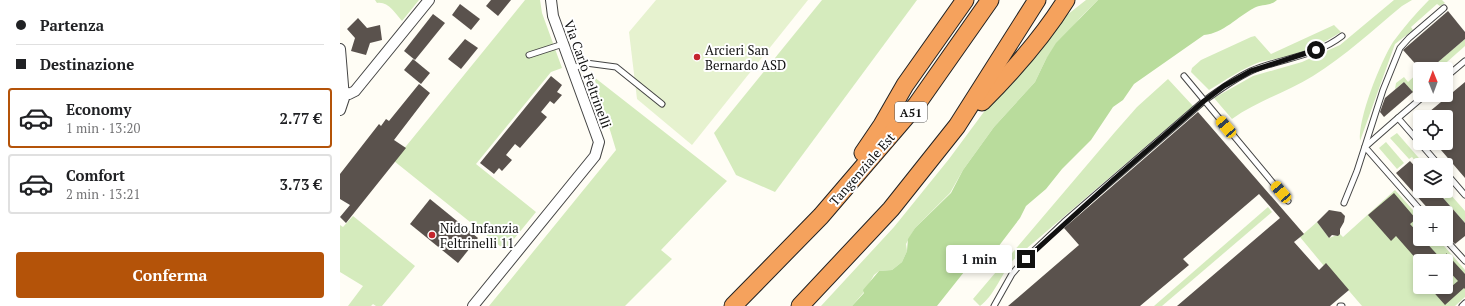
<!DOCTYPE html>
<html lang="it">
<head>
<meta charset="utf-8">
<style>
  :root { --surface:#fff; --page:#f6f6f6; --text:#202124; --muted:#757577; --line:#e0e0e0; --accent:#b45309 }
  body { margin:0; font-family:"PT Serif",serif; background:var(--page); color:var(--text); height:100vh; display:flex; flex-direction:column; font-size:15px; white-space:nowrap }
  * { box-sizing:border-box; margin:0 }
  p { font-size:13px; color:var(--muted) }
  .icon { flex:none; width:22px; height:22px; fill:none; stroke:currentColor; stroke-width:2; stroke-linecap:round; stroke-linejoin:round }
  .map { position:relative; flex:1; overflow:hidden }
  .panel { display:flex; flex-direction:column; background:var(--surface); width:340px }
  .panel>* { flex:none }
  .guide { display:grid; align-content:center; height:88px; padding:0 16px; background:var(--surface) }
  .needle { width:26px; rotate:359deg }
  .fabs { position:absolute; left:1073px; top:62px; display:grid; gap:8px }
  .fabs a { display:grid; place-items:center; width:40px; height:40px; border-radius:4px; background:var(--surface); box-shadow:0 2px 6px #0003; font-size:20px }
  .end { position:absolute; width:18px; height:18px; margin:-9px; border:5px solid #111; background:#fff; box-shadow:0 0 0 2px #fff }
  .from { border-radius:50% }
  .bubble { position:absolute; height:28px; border-radius:4px; background:var(--surface); box-shadow:0 2px 6px #0003; font-size:13px; font-weight:800; line-height:28px; text-align:center }
  .car { position:absolute; width:12px; height:24px; margin:-12px -6px; border-radius:5px; box-shadow:0 0 3px 1px #0007; background:linear-gradient(#f5c518 24%,#345 0 40%,#f5c518 0 76%,#345 0 86%,#f5c518 0) }
  .guide b { display:flex; align-items:center; gap:14px; height:38px; font-size:15px }
  .guide b+b { border-top:1px solid var(--line) }
  .guide i { width:10px; height:10px; background:var(--text) }
  ul { padding:0; list-style:none }
  li { display:flex; align-items:center; gap:12px; height:60px; margin:0 8px 6px; padding:0 8px; border:2px solid var(--line); border-radius:4px }
  li div { flex:1 }
  li b { display:block; font-size:15px }
  li em { font-style:normal; font-weight:800 }
  li.on { border-color:var(--accent) }
  li>.icon { width:36px; height:36px; stroke-width:1.5 }
  .button { display:flex; gap:8px; margin-top:auto; padding:8px 16px }
  .button a { flex:1; height:46px; border-radius:4px; background:var(--accent); color:#fff; font-size:16px; font-weight:800; line-height:46px; text-align:center }
  main { display:flex; flex:1; min-height:0 }
  .map>svg:first-child { display:block }
  .green { fill:#d5ebbd; fill-rule:evenodd }
  .forest { fill:#b9dc9c }
  .pitch { fill:#e6f2cf }
  .building { fill:#5a524d }
  .lines { fill:none; stroke-linecap:round; stroke-linejoin:round }
  .service-casing { stroke:#444; stroke-width:7 }
  .minor-casing { stroke:#444; stroke-width:12 }
  .motorway-casing { stroke:#222; stroke-width:19 }
  .service { stroke:#fff; stroke-width:5 }
  .minor { stroke:#fff; stroke-width:10 }
  .motorway { stroke:#f5a25d; stroke-width:17 }
  .route { stroke:#111; stroke-width:5 }
  .poi-dot { fill:#c4262e; stroke:#fff; stroke-width:1.5 }
  .labels { text-anchor:middle; dominant-baseline:central; stroke-width:4; stroke-linejoin:round; paint-order:stroke }
  .shield { fill:#fff; stroke:#585858; stroke-width:1 }
  .shield-label { font-size:12px; font-weight:bold; fill:#111 }
  .poi-label { font-size:13px; fill:#111; stroke:#fff; text-anchor:start }
  .street-label { font-size:13px; fill:#111; stroke:#fff }
</style>
</head>
<body>
<main>
<section class="panel">
<div class="guide">
<b><i class="from"></i>Partenza</b>
<b><i></i>Destinazione</b>
</div>
<ul>
<li class="on"><svg class="icon" aria-label="car" viewBox="0 0 24 24"><path d="M5 17H2v-5l4-1 3-4h7l3 4 3 1v5h-3M9 17h6M6 11h13"/><circle cx="7" cy="17" r="2"/><circle cx="17" cy="17" r="2"/></svg><div><b>Economy</b><p>1 min · 13:20</p></div><em>2.77 €</em></li>
<li><svg class="icon" aria-label="car" viewBox="0 0 24 24"><path d="M5 17H2v-5l4-1 3-4h7l3 4 3 1v5h-3M9 17h6M6 11h13"/><circle cx="7" cy="17" r="2"/><circle cx="17" cy="17" r="2"/></svg><div><b>Comfort</b><p>2 min · 13:21</p></div><em>3.73 €</em></li>
</ul>
<div class="button"><a>Conferma</a></div>
</section>
<div class="map">
<svg width="1125" height="306" viewBox="0 0 1125 306">
  <rect width="100%" height="100%" fill="#fffdf5"/>
  <g class="green">
    <path d="M35 0H79L62 21C55 13 48 1 37 3Z"/>
    <polygon points="185,0 200,0 202,13 222,68 211,72 136,164 196,212 165,250 54,161"/>
    <polygon points="482,0 577,0 435,192 396,175 374,133"/>
    <polygon points="746,0 758,0 740,18 706,59 695,82 654,127 623,170 610,193 575,228 566,244 567,251 562,262 552,270 539,271 534,275 524,292 512,306 481,306 554,227 609,159 649,105 673,83 727,15"/>
    <path d="M1054 0H1072L1062 6C1033 30 1005 56 973 76 947 92 917 101 892 119L874 98 913 76 962 62 1000 45Z"/>
    <path d="M1089 0H1102L1105 3 1100 6 1097 4 1071 27 1073 30 1055 44 1020 141C1018 118 1040 63 1053 42 1064 27 1076 13 1089 0Z"/>
    <path d="M994 25 1001 32C984 43 965 52 945 57 936 59 928 60 920 62 901 69 886 80 869 90L851 72 852 68 861 60 911 37 915 36 931 54Z"/>
    <polygon points="1125,39 1125,46 1099,69 1090,69"/>
    <polygon points="1080,71 1080,85 1073,92 1064,82 1055,89 1056,83 1064,77 1068,82"/>
    <polygon points="254,77 387,181 321,250 332,259 285,306 149,306 276,150"/>
    <path d="M828 79 853 106 672 261C661 275 654 296 640 306L633 299 775 132 797 107Z"/>
    <polygon points="1057,133 1085,165 1080,165 1080,167 1072,157 1069,159 1050,138"/>
    <polygon points="1046,142 1064,163 1057,169 1039,148"/>
    <path d="M1055 190 1080 218V239H1098L1125 270V297L1115 306H1022L986 264 984 266 960 237 977 222 989 238 1000 234 1003 237ZM1080 261H1106V287H1080Z"/>
    <polygon points="1110,194 1125,211 1125,223 1104,199"/>
    <polygon points="928,207 932,212 822,306 814,306"/>
    <polygon points="13,216 75,266 42,306 36,306 33,304 31,306 8,306 23,286 0,272 0,225 3,227"/>
  </g>
  <path class="forest" d="M758 0H937C931 6 921 4 914 8 897 17 884 33 864 35L794 84 783 100 773 107 751 140 722 169 706 189 686 206 680 218 655 251 647 260 624 272 597 306H512L524 293 523 290 539 271 552 270 562 262 567 251 568 239 575 228 611 193 623 170 654 127 695 82 706 59 716 43Z"/>
  <polygon class="pitch" points="316,0 468,0 352,145 297,99 289,32"/>
  <g class="building">
    <polygon points="151,0 171,0 158,16 146,6"/>
    <polygon points="120,4 140,19 131,30 112,15"/>
    <polygon points="1108,11 1125,32 1125,39 1090,69 1080,69 1063,50"/>
    <polygon points="93,14 105,23 75,60 64,51"/>
    <polygon points="18,18 27,28 40,25 42,40 30,43 26,55 11,51 15,38 7,29"/>
    <polygon points="125,39 138,48 121,69 108,59"/>
    <polygon points="73,59 90,73 81,84 64,70"/>
    <polygon points="211,76 222,85 217,92 222,95 214,104 210,101 201,112 207,117 180,148 175,144 166,155 172,160 162,171 159,168 154,174 140,163"/>
    <polygon points="1064,82 1073,92 1044,117 1040,112 1045,98"/>
    <polygon points="1125,82 1125,178 1095,143 1106,143 1106,117 1083,117"/>
    <polygon points="79,84 90,93 54,140 66,148 6,223 0,217 10,205 0,199 0,174 39,124 41,126 46,119 49,121"/>
    <polygon points="858,112 964,234 954,242 979,270 986,263 1009,290 990,306 837,306 940,218 919,194 843,259 849,265 800,306 668,306 739,245 724,228"/>
    <polygon points="1070,161 1080,172 1080,191 1097,191 1125,223 1125,236 1115,244 1106,235 1106,213 1092,213 1056,173"/>
    <polygon points="1054,193 1076,219 1070,224 1080,235 1080,239 1083,239 1103,261 1078,261 1056,236 1051,241 1028,215"/>
    <polygon points="90,199 138,238 118,263 70,224"/>
    <polygon points="989,210 1001,212 1005,216 1004,222 1000,229 1000,234 998,236 992,235 989,238 977,222"/>
    <polygon points="1106,253 1125,274 1125,289 1124,288 1105,305 1089,287 1102,287 1106,291 1118,281 1106,268"/>
  </g>
  <g class="lines">
    <g class="service-casing">
      <g id="service">
        <polyline points="189,55 223,44"/>
        <polyline points="232,68 243,65 246,63 276,67 322,104"/>
        <polyline points="844,76 948,201"/>
        <polyline points="1106,77 1125,61"/>
        <polyline points="1085,95 1058,118 1099,165"/>
        <polyline points="1058,118 1025,147 1083,213"/>
        <polyline points="1106,173 1125,195"/>
        <polyline points="1004,203 1017,171 1043,90 1060,48 1069,38 1104,8"/>
        <polyline points="1105,239 1125,261"/>
        <path d="M654 306 672 274 685 259 724 222 864 101C879 90 894 79 911 71 941 58 975 57 1002 36"/>
        <polyline points="1000,306 1002,306"/>
        <polyline points="1122,306 1125,303"/>
      </g>
    </g>
    <g class="minor-casing">
      <g id="minor">
        <polyline points="0,49 4,98 0,110"/>
        <polyline points="3,91 9,94 15,91 89,0"/>
        <polyline points="133,306 255,156 259,142 213,16 211,0"/>
      </g>
    </g>
    <g class="motorway-casing">
      <g id="motorway">
        <path d="M642 102C673 71 703 37 726 0"/>
        <polyline points="523,153 542,125 565,85 625,0"/>
        <polyline points="393,306 481,216 577,104 650,0"/>
        <polyline points="460,306 551,209 617,126 697,0"/>
      </g>
    </g>
    <use href="#service" class="service"/>
    <use href="#minor" class="minor"/>
    <use href="#motorway" class="motorway"/>
  </g>
  <g class="lines">
    <polyline class="route" points="686,259 772,181 864,101 884,86 911,71 976,50"/>
  </g>
  <g class="poi-dot">
    <circle cx="357" cy="57" r="4"/>
    <circle cx="92" cy="235" r="4"/>
  </g>
  <g class="labels">
    <rect class="shield" x="555" y="102" width="32" height="20" rx="3"/>
    <g class="shield-label">
      <text x="571" y="112">A51</text>
    </g>
    <g class="poi-label">
      <text x="365" y="50">Arcieri San<tspan x="365" dy="15">Bernardo ASD</tspan></text>
      <text x="100" y="228">Nido Infanzia<tspan x="100" dy="15">Feltrinelli 11</tspan></text>
    </g>
    <g class="street-label">
      <text transform="translate(248 74) rotate(70)">Via Carlo Feltrinelli</text>
      <text transform="translate(522 169) rotate(-49)">Tangenziale Est</text>
    </g>
  </g>
</svg>
<div class="fabs">
<a><svg class="needle" viewBox="-14 -14 28 28"><path d="M0-13l5 13h-10z" fill="#e53935"/><path d="M0 13l5-13h-10z" fill="#757577"/></svg></a>
<a><svg class="icon" aria-label="locate" viewBox="0 0 24 24"><circle cx="12" cy="12" r="6"/><path d="M12 2v4M12 18v4M2 12h4M18 12h4"/></svg></a>
<a><svg class="icon" aria-label="layers" viewBox="0 0 24 24"><path d="M12 4l9 5-9 5-9-5zM3 14l9 5 9-5"/></svg></a>
<a>+</a>
<a>−</a>
</div>
<i class="end from" style="left:976px;top:50px"></i>
<i class="end" style="left:686px;top:259px"></i>
<div class="bubble" style="left:606px;top:245px;width:66px">1 min</div>
<i class="car" style="left:886px;top:127px;rotate:320deg"></i>
<i class="car" style="left:941px;top:192px;rotate:320deg"></i>
</div>
</main>
</body>
</html>
